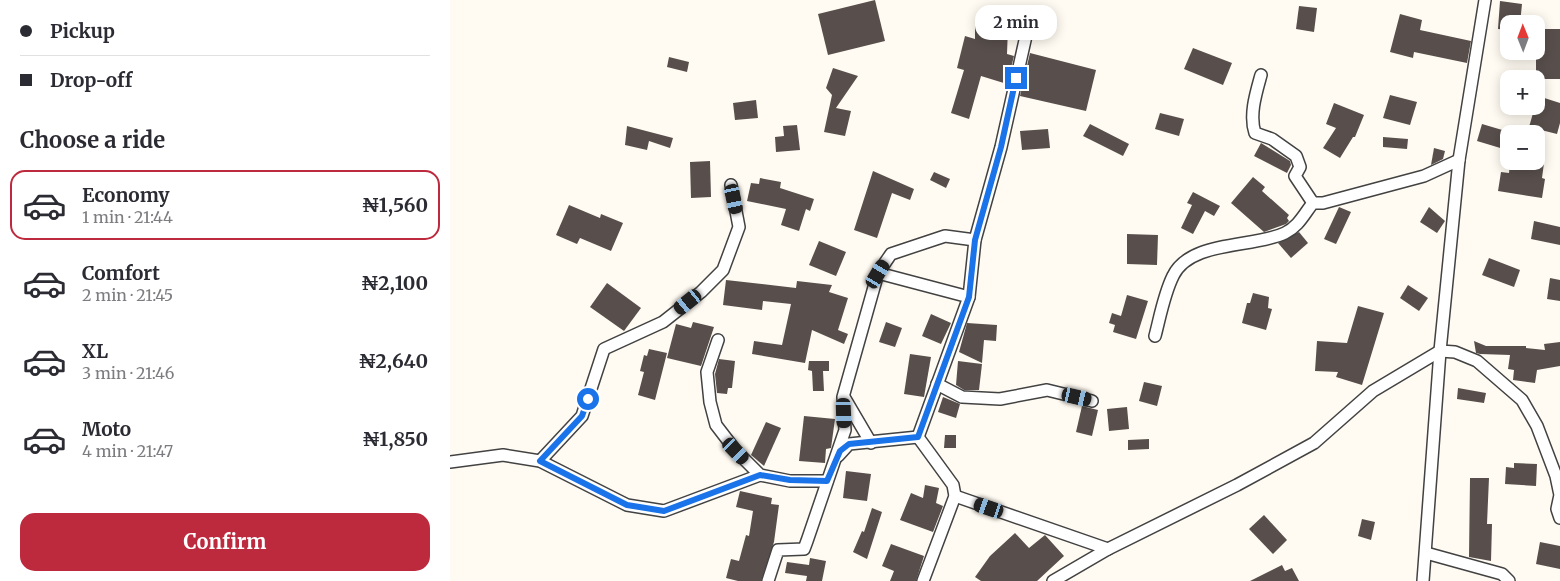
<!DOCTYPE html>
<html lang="en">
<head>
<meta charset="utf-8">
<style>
  :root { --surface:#fff; --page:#f2f2f3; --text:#2b2b33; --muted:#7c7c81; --line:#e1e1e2; --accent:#bd293d }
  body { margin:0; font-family:Merriweather,serif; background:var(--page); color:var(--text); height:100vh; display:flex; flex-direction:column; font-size:19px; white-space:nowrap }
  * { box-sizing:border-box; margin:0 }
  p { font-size:16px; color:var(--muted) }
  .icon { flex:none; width:28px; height:28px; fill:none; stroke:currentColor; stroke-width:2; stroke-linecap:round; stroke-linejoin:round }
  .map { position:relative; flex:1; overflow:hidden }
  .side { display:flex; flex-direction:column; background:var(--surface); width:450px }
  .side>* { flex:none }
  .top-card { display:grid; align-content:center; height:110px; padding:0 20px; background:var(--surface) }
  .needle { width:32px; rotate:359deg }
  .tools { position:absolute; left:1050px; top:15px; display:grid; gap:10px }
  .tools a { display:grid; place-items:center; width:45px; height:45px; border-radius:10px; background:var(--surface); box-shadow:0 2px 12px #0003; font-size:25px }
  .end { position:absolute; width:22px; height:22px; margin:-11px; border:6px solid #1a73e8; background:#fff; box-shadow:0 0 0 2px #fff }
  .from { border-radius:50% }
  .bubble { position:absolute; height:35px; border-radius:15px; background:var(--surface); box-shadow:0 2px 12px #0003; font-size:16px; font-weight:700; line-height:35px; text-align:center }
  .car { position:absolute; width:15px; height:30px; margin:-15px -8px; border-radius:6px; box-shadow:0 0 4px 1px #0007; background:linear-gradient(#222 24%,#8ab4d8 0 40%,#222 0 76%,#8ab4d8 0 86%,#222 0) }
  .top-card b { display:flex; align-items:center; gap:18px; height:48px; font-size:19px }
  .top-card b+b { border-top:1px solid var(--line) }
  .top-card i { width:12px; height:12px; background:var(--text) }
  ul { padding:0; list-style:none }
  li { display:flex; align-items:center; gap:15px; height:70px; margin:0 10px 8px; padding:0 10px; border:2px solid transparent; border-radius:15px }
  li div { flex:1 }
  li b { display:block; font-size:19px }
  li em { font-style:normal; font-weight:700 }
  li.selected { border-color:var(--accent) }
  li>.icon { width:45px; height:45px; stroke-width:1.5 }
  h2 { padding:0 20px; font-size:22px; line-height:60px }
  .cta { display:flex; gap:10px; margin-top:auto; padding:10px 20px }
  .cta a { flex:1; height:58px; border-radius:15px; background:var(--accent); color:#fff; font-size:20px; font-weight:700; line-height:58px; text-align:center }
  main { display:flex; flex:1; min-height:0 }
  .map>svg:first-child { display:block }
  .building { fill:#584f4c }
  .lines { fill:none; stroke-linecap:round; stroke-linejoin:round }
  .street-casing { stroke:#424242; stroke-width:14 }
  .street { stroke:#fff; stroke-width:11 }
  .route { stroke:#1a73e8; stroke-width:6 }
</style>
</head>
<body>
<main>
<section class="side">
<div class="top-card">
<b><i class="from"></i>Pickup</b>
<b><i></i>Drop-off</b>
</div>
<h2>Choose a ride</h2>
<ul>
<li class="selected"><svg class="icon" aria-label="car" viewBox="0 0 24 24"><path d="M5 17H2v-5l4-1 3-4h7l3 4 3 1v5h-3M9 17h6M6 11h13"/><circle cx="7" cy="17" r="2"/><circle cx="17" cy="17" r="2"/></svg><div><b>Economy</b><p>1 min · 21:44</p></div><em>₦1,560</em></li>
<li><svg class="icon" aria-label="car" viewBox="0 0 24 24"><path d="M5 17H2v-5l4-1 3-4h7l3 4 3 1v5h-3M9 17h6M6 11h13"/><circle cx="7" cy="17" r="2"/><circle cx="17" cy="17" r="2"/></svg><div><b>Comfort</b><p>2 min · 21:45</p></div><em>₦2,100</em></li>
<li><svg class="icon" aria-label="car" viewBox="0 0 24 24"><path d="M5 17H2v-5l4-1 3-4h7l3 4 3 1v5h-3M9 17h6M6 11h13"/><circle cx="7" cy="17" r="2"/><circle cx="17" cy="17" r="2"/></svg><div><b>XL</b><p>3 min · 21:46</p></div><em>₦2,640</em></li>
<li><svg class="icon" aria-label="car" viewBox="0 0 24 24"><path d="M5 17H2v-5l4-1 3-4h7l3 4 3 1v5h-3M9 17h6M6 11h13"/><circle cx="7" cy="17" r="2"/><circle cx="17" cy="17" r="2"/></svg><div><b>Moto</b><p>4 min · 21:47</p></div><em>₦1,850</em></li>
</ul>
<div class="cta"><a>Confirm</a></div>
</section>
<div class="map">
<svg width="1110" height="581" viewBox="0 0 1110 581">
  <rect width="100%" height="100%" fill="#fffbf2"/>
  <g class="building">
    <polygon points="425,0 435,41 378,55 368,14"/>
    <polygon points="1050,1 1072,4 1070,24 1059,24 1059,30 1048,29"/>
    <polygon points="849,6 867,8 864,32 846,29"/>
    <polygon points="950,14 972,20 970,30 1021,41 1017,63 964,52 963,58 940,52"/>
    <polygon points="525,26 558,27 557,54 564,56 557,84 531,76 519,119 501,113 514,70 507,68 515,36 525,39"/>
    <rect x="1086" y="29" width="24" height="50"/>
    <polygon points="743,48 782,63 773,85 734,69"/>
    <polygon points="580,53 646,70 636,111 570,96"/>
    <polygon points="219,57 239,62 237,72 217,67"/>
    <polygon points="383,68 408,76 386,108 401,111 395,136 374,132 382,95 376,88"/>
    <polygon points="940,95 967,102 960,125 933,118"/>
    <polygon points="1088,96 1110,103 1110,123 1107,134 1079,127"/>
    <polygon points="306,100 308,118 285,120 283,103"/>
    <polygon points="884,103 914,115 905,137 903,137 890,158 873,148 886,128 876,124"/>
    <polygon points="710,113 734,119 729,136 705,129"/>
    <polygon points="640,124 679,144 673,156 633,136"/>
    <polygon points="1032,124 1059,132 1057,150 1027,141"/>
    <polygon points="347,125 350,150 326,152 325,137 334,136 333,126"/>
    <polygon points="177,126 223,138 220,148 199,141 197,150 175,145"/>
    <polygon points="598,129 600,148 572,150 570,131"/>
    <polygon points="933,137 958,139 957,149 933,147"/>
    <polygon points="811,143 840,161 841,165 837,173 804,156"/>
    <polygon points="984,148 995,151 993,159 981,165"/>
    <polygon points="260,161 261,197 241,198 240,162"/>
    <polygon points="1060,161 1094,163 1092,178 1095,179 1092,198 1048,191 1051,172 1059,173"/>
    <polygon points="423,171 464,189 460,200 442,193 427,238 404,230"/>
    <polygon points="484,172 500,179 496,188 480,180"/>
    <polygon points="803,177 815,187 812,191 839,215 837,218 839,221 836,224 814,232 781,203"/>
    <polygon points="310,178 331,182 330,188 364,199 360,211 356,209 349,231 331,225 336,209 297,201 301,183 309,184"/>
    <polygon points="743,192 770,206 764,216 755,211 743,234 731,228 742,205 737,203"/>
    <polygon points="119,205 150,218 151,214 173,223 161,251 130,238 127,244 106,235"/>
    <polygon points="889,207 901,212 886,244 874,239"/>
    <polygon points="979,207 995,221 987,233 970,222"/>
    <polygon points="1084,221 1110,227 1110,245 1081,239"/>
    <polygon points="849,232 858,243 841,258 828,243"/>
    <polygon points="677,234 708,235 707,265 677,264"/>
    <polygon points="369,241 396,252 386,276 359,265"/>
    <polygon points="1039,258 1070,270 1064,287 1032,275"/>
    <polygon points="1100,278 1110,280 1110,301 1097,299"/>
    <polygon points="276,280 346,288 347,281 382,285 379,292 398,298 388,330 398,334 394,344 362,330 355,363 302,354 304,341 332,345 341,304 313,301 312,310 273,305"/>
    <polygon points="157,283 191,308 174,331 140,307"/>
    <polygon points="958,285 978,298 969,311 950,298"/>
    <polygon points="803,293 819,297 818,308 822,309 816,330 792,323 797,303 800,303"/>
    <polygon points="677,295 698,301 686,339 663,332 665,325 659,323 662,313 671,316"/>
    <polygon points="908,306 934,313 912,385 886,377 888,372 865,371 867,341 897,343"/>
    <polygon points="481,314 501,323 491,344 472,336"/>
    <polygon points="243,322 264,327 251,366 217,358 226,324 241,328"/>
    <polygon points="436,322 452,328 445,347 429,342"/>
    <polygon points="517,323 547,325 546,341 534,340 532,363 509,352"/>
    <polygon points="1024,341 1036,346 1076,346 1076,348 1095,350 1094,344 1110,342 1110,366 1087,370 1085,383 1063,380 1064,370 1058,369 1060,355 1030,354 1026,353"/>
    <polygon points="199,349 217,353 205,400 188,395 194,372 190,371 194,355 197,356"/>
    <polygon points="460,354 481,357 474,397 454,394"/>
    <polygon points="269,359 285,361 282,388 278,388 277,394 267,393 265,374"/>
    <polygon points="359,361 379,361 379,371 373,371 374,391 363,391 362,371 358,370"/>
    <polygon points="508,361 532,364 529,390 514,390 506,385"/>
    <polygon points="694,382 712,386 707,406 689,401"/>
    <polygon points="1008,388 1036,393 1034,403 1007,399"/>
    <polygon points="493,397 510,404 506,418 488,412"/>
    <polygon points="632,406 648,410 642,436 626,432"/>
    <polygon points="677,407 679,429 659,431 657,409"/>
    <polygon points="354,416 385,419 381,448 376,449 375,463 349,461"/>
    <polygon points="316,422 331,428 314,466 301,455"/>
    <polygon points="495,435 506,435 506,448 494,448"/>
    <polygon points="699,439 699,449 678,450 678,440"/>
    <polygon points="1064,463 1087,464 1086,486 1055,484 1056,467 1064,468"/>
    <polygon points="396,471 421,474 417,501 393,498"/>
    <polygon points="1020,478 1039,478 1037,524 1042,524 1041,561 1019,557"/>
    <polygon points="475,485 489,488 486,503 493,506 483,532 450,520 461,493 473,498"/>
    <polygon points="290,491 322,498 321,504 329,505 324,542 311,581 288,581 276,578 281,559 289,561 296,535 299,536 303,511 286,507"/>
    <polygon points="422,508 432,512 417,559 403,552 412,531 414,532"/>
    <polygon points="814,515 837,540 823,554 799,529"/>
    <polygon points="912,519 925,522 921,540 908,536"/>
    <polygon points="565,533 579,548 595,535 614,556 587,581 531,581 525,577 540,556"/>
    <polygon points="1090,542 1110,546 1110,569 1086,564"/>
    <polygon points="441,544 474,556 466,581 440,581 444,571 432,566"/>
    <polygon points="360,558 376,561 372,581 356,581 357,576 335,573 337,562 359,565"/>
    <polygon points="832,565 835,571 842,568 849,581 800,581"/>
  </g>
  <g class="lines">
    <g class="street-casing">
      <g id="street">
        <path d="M811 75C806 93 799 115 805 133L822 139 846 156 850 167 845 176 863 203"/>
        <polyline points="428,273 519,297"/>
        <path d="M705 336C710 317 714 294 723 276 740 240 804 248 835 233 849 226 854 214 863 203H873L974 176 1009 160"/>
        <polyline points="268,340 257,372 260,402 266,425 286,451 310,475 340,481 377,481"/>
        <polyline points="487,384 512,397 550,399 597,390 642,401"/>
        <polyline points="394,397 421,443"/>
        <polyline points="468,437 519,297 525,240 551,147 578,27"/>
        <polyline points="468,437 503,485 505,496 473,581"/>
        <polyline points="388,456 399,444 468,437"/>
        <polyline points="90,461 132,416 154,349 213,322 251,292 273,270 289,227 281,185"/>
        <polyline points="0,462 53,455 90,461 177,505 214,511 310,475"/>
        <polyline points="505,496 658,549"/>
        <polyline points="976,553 1052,574 1059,581"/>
        <polyline points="318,581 328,550 354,549 357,541 395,430 393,397 428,273 441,254 495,236 525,240"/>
        <polyline points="603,581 658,549 787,485 864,443 923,391 990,351 1005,352 1027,361 1072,400 1087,426 1106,476 1110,495 1107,509 1110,518"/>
        <polyline points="973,581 990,351 1009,160 1035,0"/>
      </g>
    </g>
    <use href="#street" class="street"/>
  </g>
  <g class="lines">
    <polyline class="route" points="138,399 132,416 90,461 177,505 214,511 310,475 340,480 377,481 390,451 399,444 468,437 519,297 525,240 551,147 566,78"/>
  </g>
</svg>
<div class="tools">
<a><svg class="needle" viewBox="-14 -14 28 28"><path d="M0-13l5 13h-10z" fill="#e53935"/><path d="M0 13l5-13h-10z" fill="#7c7c81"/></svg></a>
<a>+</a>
<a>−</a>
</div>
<i class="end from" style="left:138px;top:399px"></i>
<i class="end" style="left:566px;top:78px"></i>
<div class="bubble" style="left:525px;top:5px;width:82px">2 min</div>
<i class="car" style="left:284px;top:199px;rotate:168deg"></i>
<i class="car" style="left:428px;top:274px;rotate:31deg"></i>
<i class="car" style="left:238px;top:302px;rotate:231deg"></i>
<i class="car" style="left:627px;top:397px;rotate:103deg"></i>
<i class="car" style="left:394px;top:413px;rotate:178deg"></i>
<i class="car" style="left:286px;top:451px;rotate:136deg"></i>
<i class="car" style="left:539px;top:508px;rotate:289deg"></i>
</div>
</main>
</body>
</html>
